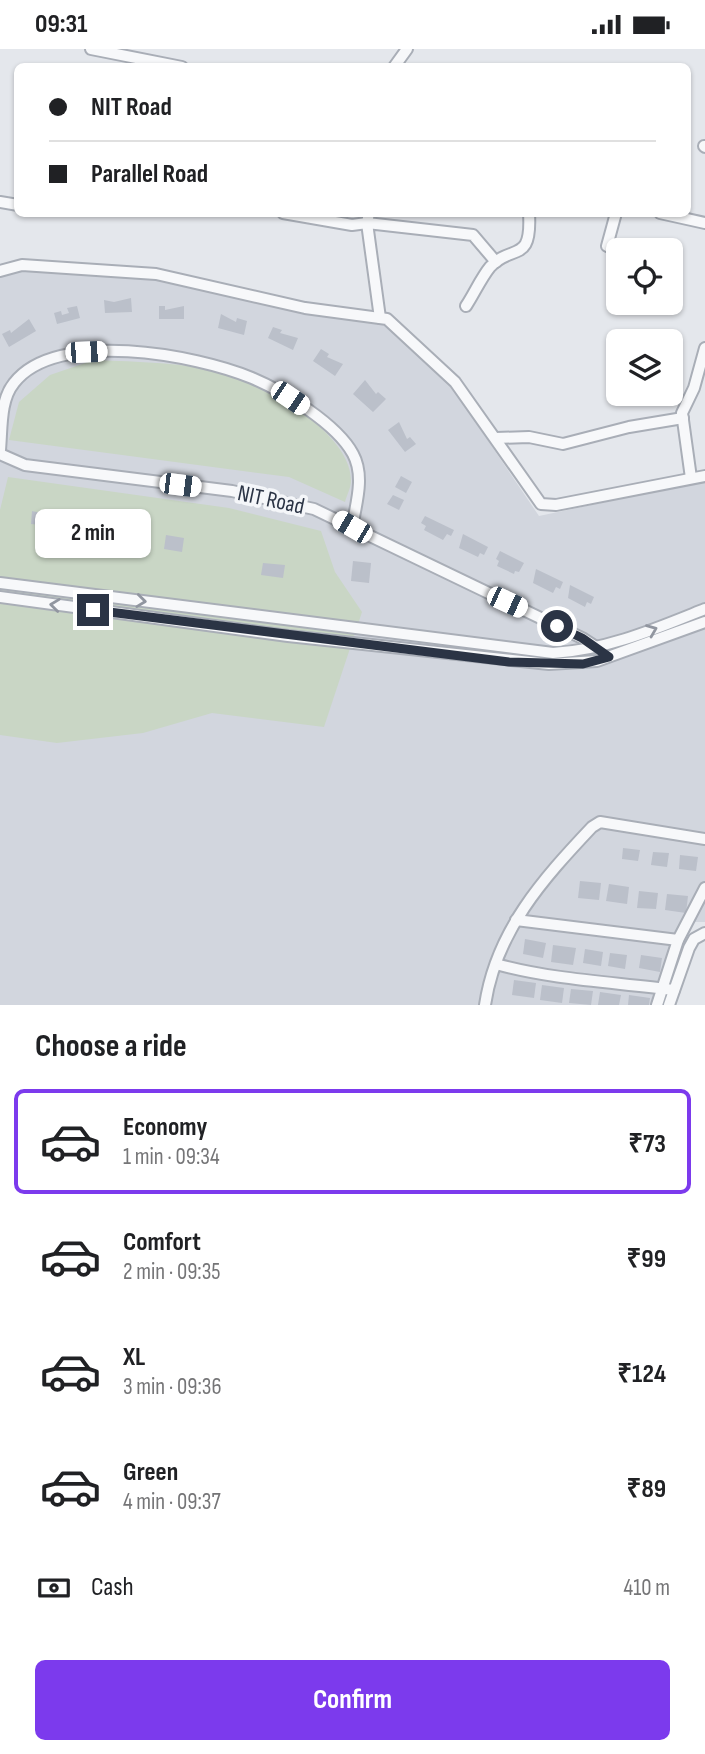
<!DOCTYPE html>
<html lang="en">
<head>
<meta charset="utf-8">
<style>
  :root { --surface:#fff; --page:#f2f2f2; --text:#202124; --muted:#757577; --line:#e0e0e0; --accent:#7c3aed }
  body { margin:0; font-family:"Sofia Sans Condensed",sans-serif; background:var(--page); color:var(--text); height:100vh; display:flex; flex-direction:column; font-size:26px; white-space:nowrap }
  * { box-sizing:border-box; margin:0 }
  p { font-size:23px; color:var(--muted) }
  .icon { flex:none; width:38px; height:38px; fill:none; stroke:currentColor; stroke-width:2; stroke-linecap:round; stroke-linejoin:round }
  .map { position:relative; height:956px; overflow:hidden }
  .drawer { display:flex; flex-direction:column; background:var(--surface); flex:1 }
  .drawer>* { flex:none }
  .guide { position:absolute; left:14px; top:14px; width:677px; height:154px; border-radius:10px; box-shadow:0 2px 5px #0004; display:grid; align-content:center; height:154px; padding:0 35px; background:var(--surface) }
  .controls { position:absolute; left:606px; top:189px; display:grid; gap:14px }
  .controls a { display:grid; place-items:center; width:77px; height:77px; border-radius:10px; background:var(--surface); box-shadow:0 2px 5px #0004; font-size:35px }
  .end { position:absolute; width:32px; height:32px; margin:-16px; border:9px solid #2b3445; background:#fff; box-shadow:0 0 0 4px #fff }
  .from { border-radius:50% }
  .bubble { position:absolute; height:49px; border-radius:10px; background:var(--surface); box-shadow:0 2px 5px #0004; font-size:23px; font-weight:700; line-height:49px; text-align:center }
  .car { position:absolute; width:21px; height:42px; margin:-21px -10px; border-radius:9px; box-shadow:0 0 5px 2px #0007; background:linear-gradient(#fff 24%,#345 0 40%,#fff 0 76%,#345 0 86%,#fff 0) }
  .guide b { display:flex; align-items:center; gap:24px; height:66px; font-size:26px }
  .guide b+b { border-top:2px solid var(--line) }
  .guide i { width:18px; height:18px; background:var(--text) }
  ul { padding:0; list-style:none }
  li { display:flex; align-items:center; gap:21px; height:105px; margin:0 14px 10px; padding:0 21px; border:4px solid transparent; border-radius:10px }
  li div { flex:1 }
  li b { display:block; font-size:26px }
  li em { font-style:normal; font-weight:700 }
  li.selected { border-color:var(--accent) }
  li>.icon { width:63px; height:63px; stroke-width:1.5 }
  h2 { padding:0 35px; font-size:32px; line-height:84px }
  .pay { display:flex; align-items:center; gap:18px; height:77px; padding:0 35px; font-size:26px }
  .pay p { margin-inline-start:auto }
  .primary-button { display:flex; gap:14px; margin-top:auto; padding:14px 35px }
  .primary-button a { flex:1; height:80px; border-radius:10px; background:var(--accent); color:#fff; font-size:28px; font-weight:700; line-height:80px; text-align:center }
  .status { display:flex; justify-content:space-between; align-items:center; height:49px; padding:0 35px; background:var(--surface); direction:ltr }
  .status svg { height:19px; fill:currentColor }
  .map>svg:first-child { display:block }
  .built { fill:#d2d6de }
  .green { fill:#c9d6c5 }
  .building { fill:#bbc0ca }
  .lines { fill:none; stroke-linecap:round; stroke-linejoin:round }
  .minor-casing { stroke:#a9aeb7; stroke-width:14 }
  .minor { stroke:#f7f8fa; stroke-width:10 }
  .oneway { stroke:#9196a0 }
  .route { stroke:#2b3445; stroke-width:9 }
  .labels { text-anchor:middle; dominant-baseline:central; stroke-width:7; stroke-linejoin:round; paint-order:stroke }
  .street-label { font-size:23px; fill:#2b3445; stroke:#f4f6f9 }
</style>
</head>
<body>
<div class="status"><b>09:31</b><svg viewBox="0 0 49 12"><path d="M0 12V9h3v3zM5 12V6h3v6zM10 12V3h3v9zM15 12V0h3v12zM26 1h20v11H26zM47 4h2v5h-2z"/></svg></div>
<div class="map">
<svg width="705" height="956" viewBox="0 0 705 956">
  <rect width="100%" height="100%" fill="#e4e7ec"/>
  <polygon class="built" points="31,220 160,230 296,261 386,276 451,337 539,467 705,432 705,873 689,873 661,956 0,956 0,227 11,221"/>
  <g class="green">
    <path d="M94 311C138 313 185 313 227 325 267 337 352 385 351 432 351 438 347 446 345 453L289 428 9 391 19 353 50 326Z"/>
    <polygon points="8,428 229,459 321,482 335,523 362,563 324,678 212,664 143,684 57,694 0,686 0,461"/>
  </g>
  <g class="building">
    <polygon points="131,249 132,263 105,264 104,251 114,253"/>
    <polygon points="77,257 80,269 57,275 54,264 61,262 62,266 69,264 67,259"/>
    <polygon points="159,257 165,257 165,261 184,257 184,270 159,270"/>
    <polygon points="221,265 236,273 237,269 247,272 244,286 218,279"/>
    <polygon points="29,270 36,282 9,298 2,285 10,281 11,284"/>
    <polygon points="273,278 282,281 280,284 298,289 293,301 268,289"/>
    <polygon points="321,300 329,305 327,308 343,315 335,327 313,312"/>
    <polygon points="365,331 376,345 378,343 386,350 373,363 353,345"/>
    <polygon points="399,373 407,390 410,388 416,395 405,403 388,381"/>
    <polygon points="401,427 412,433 406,444 395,438"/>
    <polygon points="393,446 404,451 399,461 387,455"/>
    <polygon points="32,462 64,469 63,477 72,478 70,487 50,484 51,477 31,475"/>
    <polygon points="425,467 454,481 451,487 447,485 443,491 424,481 426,477 421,474"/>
    <polygon points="463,485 488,498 484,506 480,504 478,508 459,499"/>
    <polygon points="166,486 184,489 182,503 164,500"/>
    <polygon points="500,502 524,514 519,523 515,522 514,525 497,517 499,512 496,510"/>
    <polygon points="353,512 371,514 369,534 351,532"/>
    <polygon points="263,514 285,516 283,529 261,526"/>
    <polygon points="536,520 563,533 560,540 556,538 553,544 533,534"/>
    <polygon points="570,536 594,548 591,555 587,553 585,558 568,549"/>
    <polygon points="623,799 640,801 638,812 622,810"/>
    <polygon points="653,803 669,804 667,818 651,816"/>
    <polygon points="680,806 698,808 696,822 679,820"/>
    <polygon points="580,832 601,834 599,851 578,849"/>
    <polygon points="609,835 629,838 627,855 606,852"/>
    <polygon points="639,842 658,844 656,860 637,859"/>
    <polygon points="667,845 688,847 686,864 665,861"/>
    <polygon points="525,890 546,894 543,909 523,905"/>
    <polygon points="553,896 576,899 573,916 551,913"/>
    <polygon points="585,900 603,903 601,917 583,914"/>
    <polygon points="610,904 627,906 625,920 608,917"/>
    <polygon points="641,906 662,909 660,923 639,919"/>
    <polygon points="514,931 536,934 534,949 512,946"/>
    <polygon points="542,936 564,939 562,954 540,951"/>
    <polygon points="571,940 593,942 591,956 569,954"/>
    <polygon points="600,943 621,946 619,956 598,956"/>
    <polygon points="629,946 650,949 649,956 628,956"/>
  </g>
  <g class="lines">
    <g class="minor-casing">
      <g id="minor">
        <polyline points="91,0 182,18"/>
        <polyline points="394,18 407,0"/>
        <polyline points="704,97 705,98"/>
        <polyline points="0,153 18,156"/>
        <polyline points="283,164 352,176 367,174 369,164"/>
        <polyline points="616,164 607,197 618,202"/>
        <polyline points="660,164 705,174"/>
        <polyline points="0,222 22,216 156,225 305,259 387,270 455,333 541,455 556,456 705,427"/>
        <path d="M466 257C474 245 481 229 490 218 512 194 532 216 529 164"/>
        <polyline points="380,269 367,174 473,186 496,213"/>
        <polyline points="496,389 529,388 563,395 629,378 683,369"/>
        <path d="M0 401C2 379 0 351 14 334 56 279 197 306 252 329 283 342 337 375 353 405 365 427 356 455 352 478"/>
        <polyline points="0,405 25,416 232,442 314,460 582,589 599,600"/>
        <polyline points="691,429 682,364 694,339 705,299"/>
        <path d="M0 534 553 604C607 601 655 580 705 560"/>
        <polyline points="0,548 288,587 549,615 597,612 705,573"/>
        <polyline points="516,871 678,891"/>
        <path d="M496 915C554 931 614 933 674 941"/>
        <path d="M485 956C496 882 543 830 592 778L600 773 705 790"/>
        <polyline points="657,956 678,891 705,839"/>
        <polyline points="669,956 689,899 694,890 705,884"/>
      </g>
    </g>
    <use href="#minor" class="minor"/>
  </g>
  <defs><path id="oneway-chevron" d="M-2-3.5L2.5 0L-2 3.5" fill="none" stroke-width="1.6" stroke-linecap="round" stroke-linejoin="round" transform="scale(1.75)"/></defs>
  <g class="oneway">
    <use href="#oneway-chevron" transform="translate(141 552) rotate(7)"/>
    <use href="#oneway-chevron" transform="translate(55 556) rotate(-173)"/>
    <use href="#oneway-chevron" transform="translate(652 581) rotate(-22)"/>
  </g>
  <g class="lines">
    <polyline class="route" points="93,561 509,613 583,615 609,608 582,589 557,577"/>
  </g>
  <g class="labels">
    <g class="street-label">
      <text transform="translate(271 451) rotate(12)">NIT Road</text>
    </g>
  </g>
</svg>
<div class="controls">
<a><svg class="icon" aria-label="locate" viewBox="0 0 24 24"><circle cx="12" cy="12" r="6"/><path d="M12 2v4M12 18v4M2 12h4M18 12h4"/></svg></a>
<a><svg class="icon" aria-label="layers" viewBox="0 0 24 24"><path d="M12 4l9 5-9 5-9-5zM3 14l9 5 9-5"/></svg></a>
</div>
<i class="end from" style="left:557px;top:577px"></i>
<i class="end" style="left:93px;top:561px"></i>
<div class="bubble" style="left:35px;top:460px;width:116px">2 min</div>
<i class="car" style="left:86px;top:303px;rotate:88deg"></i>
<i class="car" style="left:290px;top:349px;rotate:124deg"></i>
<i class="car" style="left:180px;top:436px;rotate:97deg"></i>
<i class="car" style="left:352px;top:478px;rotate:300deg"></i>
<i class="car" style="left:507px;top:553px;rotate:115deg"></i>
<div class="guide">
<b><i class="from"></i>NIT Road</b>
<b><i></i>Parallel Road</b>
</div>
</div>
<section class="drawer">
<h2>Choose a ride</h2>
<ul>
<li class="selected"><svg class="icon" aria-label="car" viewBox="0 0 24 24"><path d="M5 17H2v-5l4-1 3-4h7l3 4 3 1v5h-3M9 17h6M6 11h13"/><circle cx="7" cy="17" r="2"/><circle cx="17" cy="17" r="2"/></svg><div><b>Economy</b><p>1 min · 09:34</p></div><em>₹73</em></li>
<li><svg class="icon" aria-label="car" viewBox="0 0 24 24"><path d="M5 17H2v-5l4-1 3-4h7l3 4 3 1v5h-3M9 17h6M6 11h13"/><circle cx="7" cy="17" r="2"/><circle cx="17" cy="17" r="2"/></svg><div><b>Comfort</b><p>2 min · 09:35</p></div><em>₹99</em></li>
<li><svg class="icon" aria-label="car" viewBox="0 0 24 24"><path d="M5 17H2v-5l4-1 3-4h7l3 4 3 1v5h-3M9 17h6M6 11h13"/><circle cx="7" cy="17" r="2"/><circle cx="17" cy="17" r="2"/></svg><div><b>XL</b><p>3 min · 09:36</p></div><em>₹124</em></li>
<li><svg class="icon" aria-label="car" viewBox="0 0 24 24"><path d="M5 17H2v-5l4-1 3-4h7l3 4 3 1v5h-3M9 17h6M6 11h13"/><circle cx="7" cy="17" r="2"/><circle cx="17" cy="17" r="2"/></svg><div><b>Green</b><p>4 min · 09:37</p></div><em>₹89</em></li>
</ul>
<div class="pay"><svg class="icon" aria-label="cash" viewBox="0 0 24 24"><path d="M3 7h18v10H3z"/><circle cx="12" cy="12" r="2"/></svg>Cash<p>410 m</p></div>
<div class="primary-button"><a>Confirm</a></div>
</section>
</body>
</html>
